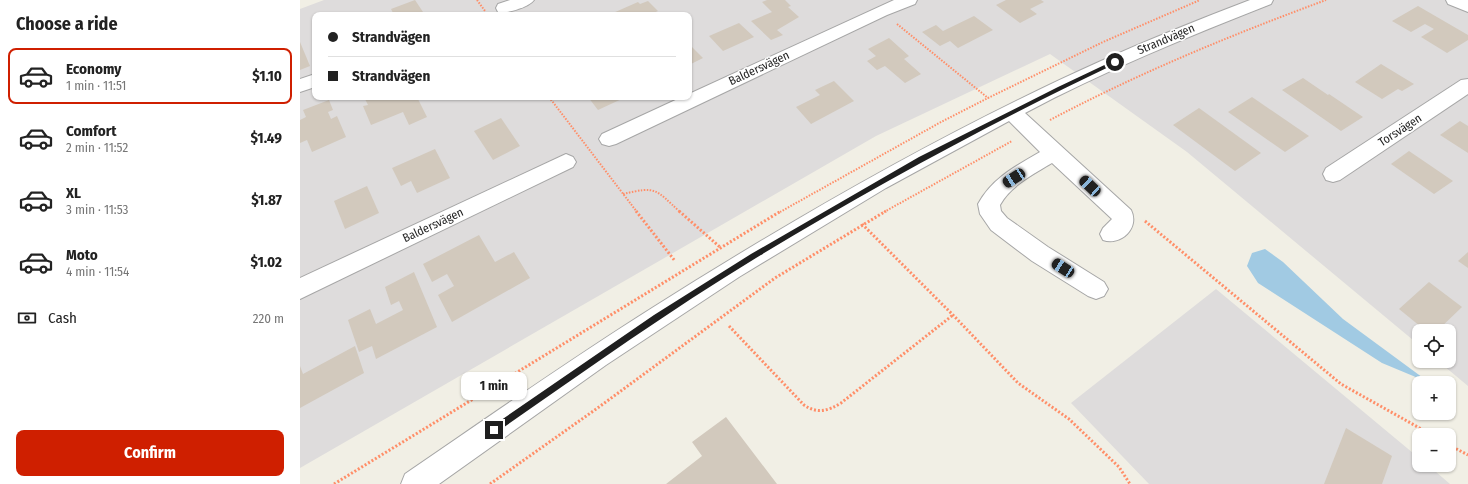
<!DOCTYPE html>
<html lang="en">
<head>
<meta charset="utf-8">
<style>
  :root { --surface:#fff; --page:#f2f2f2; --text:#222; --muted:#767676; --line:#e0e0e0; --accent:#cf1f00 }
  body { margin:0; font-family:"Fira Sans Condensed",sans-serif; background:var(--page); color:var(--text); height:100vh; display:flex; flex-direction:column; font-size:15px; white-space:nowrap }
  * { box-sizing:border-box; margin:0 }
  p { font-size:13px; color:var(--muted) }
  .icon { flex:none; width:22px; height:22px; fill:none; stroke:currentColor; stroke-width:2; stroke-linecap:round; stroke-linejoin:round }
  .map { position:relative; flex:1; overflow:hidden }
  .details { display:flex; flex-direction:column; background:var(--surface); width:300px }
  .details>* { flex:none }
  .banner { position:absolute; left:12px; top:12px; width:380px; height:88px; border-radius:8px; box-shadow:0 1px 3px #0004; display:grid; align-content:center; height:88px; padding:0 16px; background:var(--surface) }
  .tools { position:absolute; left:1112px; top:324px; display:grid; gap:8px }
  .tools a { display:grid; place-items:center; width:44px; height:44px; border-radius:8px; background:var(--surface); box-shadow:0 1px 3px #0004; font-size:20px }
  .end { position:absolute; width:18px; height:18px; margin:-9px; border:5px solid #1f1f1f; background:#fff; box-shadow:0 0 0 2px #fff }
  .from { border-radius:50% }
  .bubble { position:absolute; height:28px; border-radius:8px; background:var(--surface); box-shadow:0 1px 3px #0004; font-size:13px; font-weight:700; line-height:28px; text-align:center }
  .car { position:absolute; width:12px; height:24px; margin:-12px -6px; border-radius:5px; box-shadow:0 0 3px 1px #0007; background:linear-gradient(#222 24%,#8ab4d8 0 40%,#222 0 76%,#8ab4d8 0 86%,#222 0) }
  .banner b { display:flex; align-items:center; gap:14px; height:38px; font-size:15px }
  .banner b+b { border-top:1px solid var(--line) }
  .banner i { width:10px; height:10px; background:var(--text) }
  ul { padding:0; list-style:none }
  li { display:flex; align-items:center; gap:12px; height:56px; margin:0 8px 6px; padding:0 8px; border:2px solid transparent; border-radius:8px }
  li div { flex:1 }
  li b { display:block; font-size:15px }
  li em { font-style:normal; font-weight:700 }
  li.selected { border-color:var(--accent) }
  li>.icon { width:36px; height:36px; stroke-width:1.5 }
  h2 { padding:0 16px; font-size:18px; line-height:48px }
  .pay { display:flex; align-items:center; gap:10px; height:44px; padding:0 16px; font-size:15px }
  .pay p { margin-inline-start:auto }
  .primary-button { display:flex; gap:8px; margin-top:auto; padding:8px 16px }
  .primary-button a { flex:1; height:46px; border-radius:8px; background:var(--accent); color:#fff; font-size:16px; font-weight:700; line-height:46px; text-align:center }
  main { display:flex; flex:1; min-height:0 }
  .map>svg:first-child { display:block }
  .residential { fill:#dedcdc; fill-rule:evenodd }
  .water { fill:#a1cae3 }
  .building { fill:#d2c9bd }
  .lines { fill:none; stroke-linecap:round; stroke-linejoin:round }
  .minor-casing { stroke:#a6a6a6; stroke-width:2 }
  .path-far1 { stroke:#ff8e68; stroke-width:2; stroke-dasharray:1.5 1.5; stroke-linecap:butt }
  .path { stroke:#ff8e68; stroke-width:3; stroke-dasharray:2 2; stroke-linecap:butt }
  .minor { fill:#fff; fill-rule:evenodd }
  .route { fill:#1f1f1f }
  .labels { text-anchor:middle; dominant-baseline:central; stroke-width:3; stroke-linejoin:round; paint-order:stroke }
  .street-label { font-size:12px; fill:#1f1f1f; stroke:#fff }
</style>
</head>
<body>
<main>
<section class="details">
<h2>Choose a ride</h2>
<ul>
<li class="selected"><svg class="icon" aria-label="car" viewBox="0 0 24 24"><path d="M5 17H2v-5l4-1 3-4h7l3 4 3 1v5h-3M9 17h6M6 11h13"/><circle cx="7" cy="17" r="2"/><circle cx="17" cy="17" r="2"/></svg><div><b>Economy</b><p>1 min · 11:51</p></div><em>$1.10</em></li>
<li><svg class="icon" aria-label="car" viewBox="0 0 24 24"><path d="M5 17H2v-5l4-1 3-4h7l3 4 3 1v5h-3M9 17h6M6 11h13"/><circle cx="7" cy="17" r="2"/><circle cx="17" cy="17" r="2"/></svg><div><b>Comfort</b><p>2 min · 11:52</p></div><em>$1.49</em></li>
<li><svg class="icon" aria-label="car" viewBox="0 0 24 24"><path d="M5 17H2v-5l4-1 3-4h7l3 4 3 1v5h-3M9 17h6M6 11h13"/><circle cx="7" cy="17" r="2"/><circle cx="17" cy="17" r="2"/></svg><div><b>XL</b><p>3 min · 11:53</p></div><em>$1.87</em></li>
<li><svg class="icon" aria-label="car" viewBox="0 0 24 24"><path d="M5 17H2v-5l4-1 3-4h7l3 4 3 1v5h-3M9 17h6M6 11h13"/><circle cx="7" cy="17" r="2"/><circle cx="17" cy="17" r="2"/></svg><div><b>Moto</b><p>4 min · 11:54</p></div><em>$1.02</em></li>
</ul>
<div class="pay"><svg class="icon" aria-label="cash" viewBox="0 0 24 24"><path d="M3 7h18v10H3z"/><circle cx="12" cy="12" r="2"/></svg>Cash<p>220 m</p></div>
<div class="primary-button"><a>Confirm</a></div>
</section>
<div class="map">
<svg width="1168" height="484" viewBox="0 0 1168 484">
  <rect width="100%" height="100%" fill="#f1efe5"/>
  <g class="residential">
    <path d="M24 0H1168V386L1138 361H1149V331H1119V345L887 152 750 54 576 136 0 468V9ZM15 15H389V97H15Z"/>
    <polygon points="916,289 1119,458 1119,465 1128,465 1150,484 849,484 771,403"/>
  </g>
  <polygon class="water" points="965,249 983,262 1043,319 1130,383 1082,363 958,283 947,266 952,253"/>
  <g class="building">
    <polygon points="115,0 125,15 94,15 91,9"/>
    <polygon points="467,0 485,0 491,6 488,7 499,17 477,30 483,35 471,40 451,21 472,12 462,2"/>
    <polygon points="706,0 741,0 744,2 730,9 737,14 720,23 696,5"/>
    <polygon points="348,1 358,11 349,15 315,15 313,13 338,2 340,4"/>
    <polygon points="1118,6 1168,35 1168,40 1147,53 1121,37 1134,29 1125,24 1111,32 1092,21"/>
    <polygon points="674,16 693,30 658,48 650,41 640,46 622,32 636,25 643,31"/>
    <polygon points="439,23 454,37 423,51 409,36"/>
    <polygon points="589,38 609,56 604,59 621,74 605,83 585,66 577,70 567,61 576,56 568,49"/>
    <polygon points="0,42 10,66 0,70"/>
    <polygon points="389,44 403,58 389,65"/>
    <polygon points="1081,64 1114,84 1102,91 1098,89 1082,99 1055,82"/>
    <polygon points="1003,78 1028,95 1029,94 1063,117 1041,131 982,90"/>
    <polygon points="534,81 554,101 511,124 496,107 520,95 515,90"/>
    <polygon points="64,97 117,97 127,117 109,125 103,112 71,125 63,106 68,105"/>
    <polygon points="288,97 326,97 298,110"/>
    <polygon points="952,97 1009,136 985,152 928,112"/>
    <polygon points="29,100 33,110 28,112 31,119 37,116 46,137 12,152 7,140 0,143 0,120 6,117 3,110"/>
    <polygon points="899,108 961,153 935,171 873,125"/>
    <polygon points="201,118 220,146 193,160 174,131"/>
    <polygon points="1160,121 1168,126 1168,153 1140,135"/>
    <polygon points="135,149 150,178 117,193 111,181 101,186 92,168"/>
    <polygon points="1109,151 1153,181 1134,194 1091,164"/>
    <polygon points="67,186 79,213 45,229 34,201"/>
    <polygon points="179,235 195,262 214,252 230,278 152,322 138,295 154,286 147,274 132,282 123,264"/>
    <polygon points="1168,252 1168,268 1158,261"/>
    <polygon points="114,272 137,327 76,359 72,346 59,352 48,320 70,309 76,324 103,310 99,301 91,305 85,287"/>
    <polygon points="1129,282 1162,307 1137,331 1126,331 1099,309"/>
    <polygon points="55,346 64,373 0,408 0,366 3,374"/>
    <polygon points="426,417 477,484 366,484 402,456 392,442"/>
    <polygon points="1046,428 1092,456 1082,484 1024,484"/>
  </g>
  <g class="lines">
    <g class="minor-casing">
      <g id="minor">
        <path d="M210 0H234C229 7 207 14 198 12L196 8 198 4Z"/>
        <polygon points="594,0 617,0 615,4 587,15 316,144 309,146 302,144 299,139 302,134 382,97 389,97 389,94"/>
        <path d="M950 0H973L971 4C887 37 804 71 725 113L831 210C840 228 821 246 803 240L800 234 803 228 812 219 752 163C734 174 711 185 700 205L701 211 707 218 748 247 804 282 808 289 804 296 796 299 788 296 732 261 691 230 680 214 678 204C692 178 716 166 740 152L709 121 586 188 439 277 306 365 139 484H101L105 474C187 418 268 361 352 308 496 217 645 131 801 61 850 39 900 19 950 0Z"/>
        <polygon points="1146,0 1168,0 1168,12 1148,4"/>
        <polygon points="15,74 15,87 0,92 0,79"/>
        <polygon points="1168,79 1168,94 1040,180 1033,182 1026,180 1023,174 1026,168 1161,80"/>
        <polygon points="266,154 273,157 276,162 273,167 0,299 0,278"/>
      </g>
    </g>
    <g class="path-far1">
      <polyline points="177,0 185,11"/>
      <polyline points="597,24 688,98"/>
      <polyline points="249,97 337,212"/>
      <path d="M750 120C839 73 931 35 1026 0"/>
      <path d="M323 194C357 186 355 189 380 212"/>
      <polyline points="480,212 641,122 688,98 803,42 900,0"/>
      <polyline points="584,212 712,141"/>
    </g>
    <g class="path">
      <polyline points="336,211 375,261"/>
      <polyline points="379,211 421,248"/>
      <polyline points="845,221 1041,384 1132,435"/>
      <polyline points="562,224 653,315 718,383 769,419 819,467 830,484"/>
      <path d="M429 326 504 405C517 414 528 411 541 403L653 315"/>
      <polyline points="1149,445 1168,455"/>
      <polyline points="34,484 481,211"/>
      <polyline points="190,484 299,407 475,278 586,211"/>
    </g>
    <use href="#minor" class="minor"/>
  </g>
  <path class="route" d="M815 60 817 61V63C693 122 573 187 456 258 367 312 282 373 197 432H191V427L354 315 451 254 619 157 758 87Z"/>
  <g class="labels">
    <g class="street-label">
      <text transform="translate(866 39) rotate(-23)">Strandvägen</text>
      <text transform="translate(459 68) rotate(-25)">Baldersvägen</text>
      <text transform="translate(1100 130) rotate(-33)">Torsvägen</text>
      <text transform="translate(133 225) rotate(-25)">Baldersvägen</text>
    </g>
  </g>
</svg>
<div class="tools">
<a><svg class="icon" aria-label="locate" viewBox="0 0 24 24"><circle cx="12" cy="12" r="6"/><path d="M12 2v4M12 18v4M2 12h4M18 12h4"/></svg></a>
<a>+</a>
<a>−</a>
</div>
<i class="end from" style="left:815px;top:62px"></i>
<i class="end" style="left:194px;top:430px"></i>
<div class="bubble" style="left:161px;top:372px;width:66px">1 min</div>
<i class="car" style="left:714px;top:178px;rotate:237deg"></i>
<i class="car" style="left:790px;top:186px;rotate:313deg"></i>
<i class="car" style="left:763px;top:268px;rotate:303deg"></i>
<div class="banner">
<b><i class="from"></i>Strandvägen</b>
<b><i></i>Strandvägen</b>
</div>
</div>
</main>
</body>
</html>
